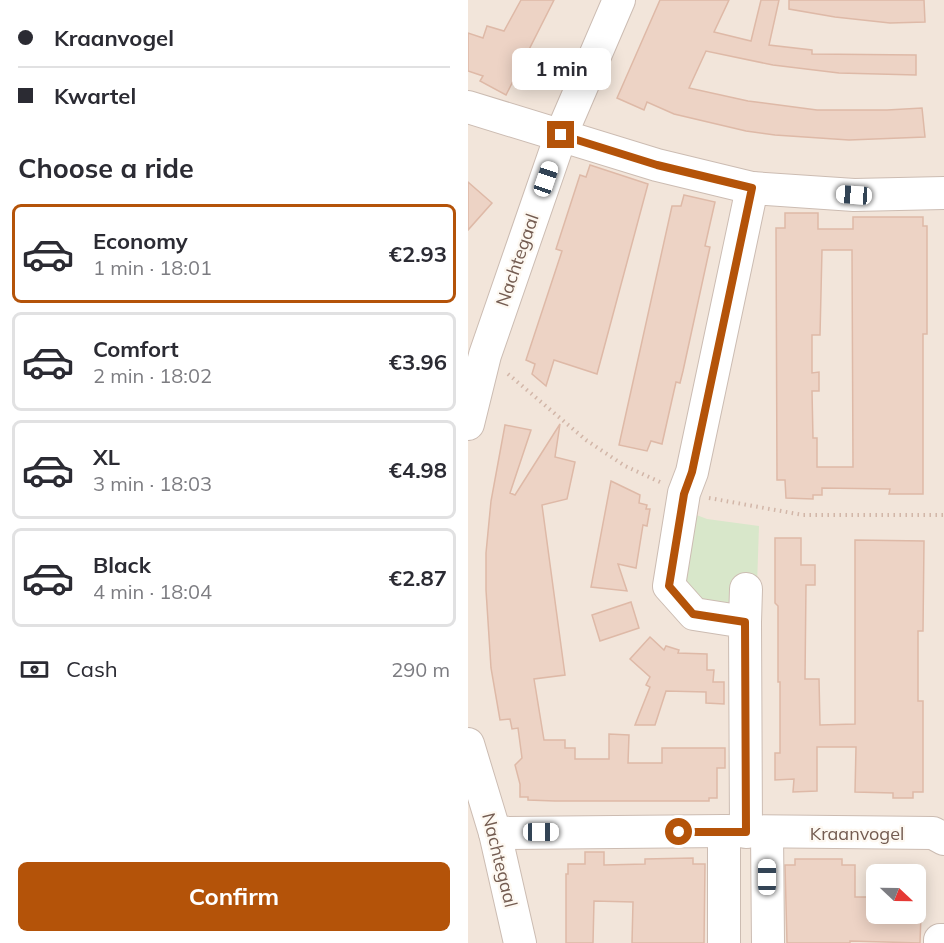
<!DOCTYPE html>
<html lang="en">
<head>
<meta charset="utf-8">
<style>
  :root { --surface:#fff; --page:#f2f2f3; --text:#2b2b33; --muted:#7c7c81; --line:#e1e1e2; --accent:#b45309 }
  body { margin:0; font-family:Mulish,sans-serif; background:var(--page); color:var(--text); height:100vh; display:flex; flex-direction:column; font-size:22px; white-space:nowrap }
  * { box-sizing:border-box; margin:0 }
  p { font-size:20px; color:var(--muted) }
  .icon { flex:none; width:33px; height:33px; fill:none; stroke:currentColor; stroke-width:2; stroke-linecap:round; stroke-linejoin:round }
  .map { position:relative; flex:1; overflow:hidden }
  .sheet { display:flex; flex-direction:column; background:var(--surface); width:468px }
  .sheet>* { flex:none }
  .guide { display:grid; align-content:center; height:132px; padding:0 18px; background:var(--surface) }
  .needle { width:39px; rotate:112deg }
  .buttons { position:absolute; left:398px; top:864px; display:grid; gap:12px }
  .buttons a { display:grid; place-items:center; width:60px; height:60px; border-radius:9px; background:var(--surface); box-shadow:0 3px 15px #0003; font-size:30px }
  .end { position:absolute; width:27px; height:27px; margin:-14px; border:8px solid #b45309; background:#fff; box-shadow:0 0 0 3px #fff }
  .from { border-radius:50% }
  .bubble { position:absolute; height:42px; border-radius:9px; background:var(--surface); box-shadow:0 3px 15px #0003; font-size:20px; font-weight:700; line-height:42px; text-align:center }
  .car { position:absolute; width:18px; height:36px; margin:-18px -9px; border-radius:8px; box-shadow:0 0 4px 2px #0007; background:linear-gradient(#fff 24%,#345 0 40%,#fff 0 76%,#345 0 86%,#fff 0) }
  .guide b { display:flex; align-items:center; gap:21px; height:57px; font-size:22px }
  .guide b+b { border-top:2px solid var(--line) }
  .guide i { width:15px; height:15px; background:var(--text) }
  ul { padding:0; list-style:none }
  li { display:flex; align-items:center; gap:18px; height:99px; margin:0 12px 9px; padding:0 6px; border:3px solid var(--line); border-radius:9px }
  li div { flex:1 }
  li b { display:block; font-size:22px }
  li em { font-style:normal; font-weight:700 }
  li.selected { border-color:var(--accent) }
  li>.icon { width:54px; height:54px; stroke-width:1.5 }
  h2 { padding:0 18px; font-size:27px; line-height:72px }
  .pay { display:flex; align-items:center; gap:15px; height:66px; padding:0 18px; font-size:22px }
  .pay p { margin-inline-start:auto }
  .button { display:flex; gap:12px; margin-top:auto; padding:12px 18px }
  .button a { flex:1; height:69px; border-radius:9px; background:var(--accent); color:#fff; font-size:24px; font-weight:700; line-height:69px; text-align:center }
  main { display:flex; flex:1; min-height:0 }
  .map>svg:first-child { display:block }
  .residential { fill:#f2e5da; fill-rule:evenodd }
  .green { fill:#d8e7ca }
  .building { fill:#edd3c5; stroke:#deb9a7; stroke-width:1.5; fill-rule:evenodd }
  .lines { fill:none; stroke-linecap:round; stroke-linejoin:round }
  .minor-casing { stroke:#ccbcb2; stroke-width:34 }
  .path { stroke:#d2b6a8; stroke-width:4; stroke-dasharray:1.5 4.5; stroke-linecap:butt }
  .minor { stroke:#fff; stroke-width:32 }
  .route { stroke:#b45309; stroke-width:8 }
  .labels { text-anchor:middle; dominant-baseline:central; stroke-width:4.5; stroke-linejoin:round; paint-order:stroke }
  .street-label { font-size:18px; fill:#735b50; stroke:#fdf8f1 }
</style>
</head>
<body>
<main>
<section class="sheet">
<div class="guide">
<b><i class="from"></i>Kraanvogel</b>
<b><i></i>Kwartel</b>
</div>
<h2>Choose a ride</h2>
<ul>
<li class="selected"><svg class="icon" aria-label="car" viewBox="0 0 24 24"><path d="M5 17H2v-5l4-1 3-4h7l3 4 3 1v5h-3M9 17h6M6 11h13"/><circle cx="7" cy="17" r="2"/><circle cx="17" cy="17" r="2"/></svg><div><b>Economy</b><p>1 min · 18:01</p></div><em>€2.93</em></li>
<li><svg class="icon" aria-label="car" viewBox="0 0 24 24"><path d="M5 17H2v-5l4-1 3-4h7l3 4 3 1v5h-3M9 17h6M6 11h13"/><circle cx="7" cy="17" r="2"/><circle cx="17" cy="17" r="2"/></svg><div><b>Comfort</b><p>2 min · 18:02</p></div><em>€3.96</em></li>
<li><svg class="icon" aria-label="car" viewBox="0 0 24 24"><path d="M5 17H2v-5l4-1 3-4h7l3 4 3 1v5h-3M9 17h6M6 11h13"/><circle cx="7" cy="17" r="2"/><circle cx="17" cy="17" r="2"/></svg><div><b>XL</b><p>3 min · 18:03</p></div><em>€4.98</em></li>
<li><svg class="icon" aria-label="car" viewBox="0 0 24 24"><path d="M5 17H2v-5l4-1 3-4h7l3 4 3 1v5h-3M9 17h6M6 11h13"/><circle cx="7" cy="17" r="2"/><circle cx="17" cy="17" r="2"/></svg><div><b>Black</b><p>4 min · 18:04</p></div><em>€2.87</em></li>
</ul>
<div class="pay"><svg class="icon" aria-label="cash" viewBox="0 0 24 24"><path d="M3 7h18v10H3z"/><circle cx="12" cy="12" r="2"/></svg>Cash<p>290 m</p></div>
<div class="button"><a>Confirm</a></div>
</section>
<div class="map">
<svg width="476" height="943" viewBox="0 0 476 943">
  <rect width="100%" height="100%" fill="#fbf4eb"/>
  <path class="residential" d="M0 0H476V943H0ZM408 874H447V914H408Z"/>
  <polygon class="green" points="226,514 239,519 291,526 289,585 270,613 211,593"/>
  <g class="building">
    <polygon points="53,0 86,0 38,95 12,81 15,76 0,71 0,33 15,38 19,26 36,31"/>
    <polygon points="192,0 261,0 246,32 283,41 293,0 311,0 301,45 344,50 344,54 448,55 448,75 371,73 305,65 238,51 221,88 280,101 349,110 419,110 454,108 457,137 381,140 307,135 278,131 206,114 179,102 176,110 149,98"/>
    <polygon points="321,0 456,0 457,22 422,23 367,17 321,9"/>
    <polygon points="122,165 180,184 129,374 86,360 78,386 64,374 67,364 58,360 94,251 88,249 112,175 118,177"/>
    <polygon points="0,182 24,203 0,230"/>
    <polygon points="216,195 247,202 237,246 242,247 215,371 212,383 208,382 194,444 183,441 179,451 151,445 204,206 213,206"/>
    <path d="M317 213H350V229H385V217H455V226H459V334H455V494H421L422 489 354 488V495H345V499L318 498 317 480H309L308 228H317ZM354 250H384L385 467H349V438H345L344 391H351V372L344 373V335H352Z"/>
    <polygon points="92,424 87,457 107,462 99,499 74,505 97,675 66,679 76,740 97,740 97,748 107,748 107,759 141,759 141,734 161,735 160,763 194,763 194,748 257,748 257,768 249,768 249,798 241,798 241,801 87,801 60,800 60,797 52,797 52,784 47,765 54,758 50,728 44,729 42,719 32,720 23,668 18,590 18,553 23,501 37,425 63,430 42,493 47,495"/>
    <polygon points="143,481 172,495 171,503 179,505 178,509 182,509 179,526 175,525 168,568 150,564 159,591 123,587"/>
    <polygon points="307,538 333,538 333,565 347,565 347,585 338,585 337,679 351,679 352,725 387,724 387,540 456,541 455,631 450,631 450,701 455,701 455,792 445,792 445,798 425,798 425,793 387,792 388,747 349,747 349,791 325,792 326,779 307,780 307,753 312,753 312,682 310,682 310,606 307,603"/>
    <polygon points="163,602 171,628 132,641 124,615"/>
    <polygon points="182,637 196,650 198,646 211,650 210,653 239,654 239,670 246,670 245,682 256,682 256,704 238,703 238,692 198,691 187,725 167,725 182,687 178,685 182,677 162,659"/>
    <polygon points="117,852 136,852 136,865 177,864 177,859 225,858 225,864 237,864 236,943 164,943 165,902 126,901 125,943 98,943 98,874 100,874 100,864 117,864"/>
    <polygon points="327,859 374,859 374,865 387,865 387,897 408,897 408,914 453,914 452,943 382,941 382,943 319,943 317,865 327,865"/>
  </g>
  <g class="lines">
    <g class="minor-casing">
      <g id="minor">
        <polyline points="0,107 189,165 284,188 386,195 476,193"/>
        <polyline points="0,424 17,355 93,135 151,0"/>
        <polyline points="277,622 278,589"/>
        <polyline points="0,744 27,833 52,943"/>
        <polyline points="278,832 277,622 226,614 201,586 216,493 224,472 284,188"/>
        <polyline points="299,832 300,943"/>
        <polyline points="27,833 256,831"/>
        <polyline points="256,943 256,831 465,833 476,839"/>
        <polyline points="472,943 472,940 476,940"/>
      </g>
    </g>
    <g class="path">
      <polyline points="40,374 118,440 157,466 192,482"/>
      <polyline points="241,498 335,515 476,515"/>
    </g>
    <use href="#minor" class="minor"/>
  </g>
  <g class="lines">
    <polyline class="route" points="93,135 189,165 284,188 224,472 216,494 201,586 225,614 277,622 278,832 211,832"/>
  </g>
  <g class="labels">
    <g class="street-label">
      <text transform="translate(49 260) rotate(-71)">Nachtegaal</text>
      <text x="389" y="833">Kraanvogel</text>
      <text transform="translate(32 860) rotate(76)">Nachtegaal</text>
    </g>
  </g>
</svg>
<div class="buttons">
<a><svg class="needle" viewBox="-14 -14 28 28"><path d="M0-13l5 13h-10z" fill="#e53935"/><path d="M0 13l5-13h-10z" fill="#7c7c81"/></svg></a>
</div>
<i class="end from" style="left:211px;top:832px"></i>
<i class="end" style="left:93px;top:135px"></i>
<div class="bubble" style="left:44px;top:48px;width:99px">1 min</div>
<i class="car" style="left:78px;top:179px;rotate:19deg"></i>
<i class="car" style="left:386px;top:195px;rotate:274deg"></i>
<i class="car" style="left:73px;top:832px;rotate:90deg"></i>
<i class="car" style="left:299px;top:877px;rotate:0deg"></i>
</div>
</main>
</body>
</html>
